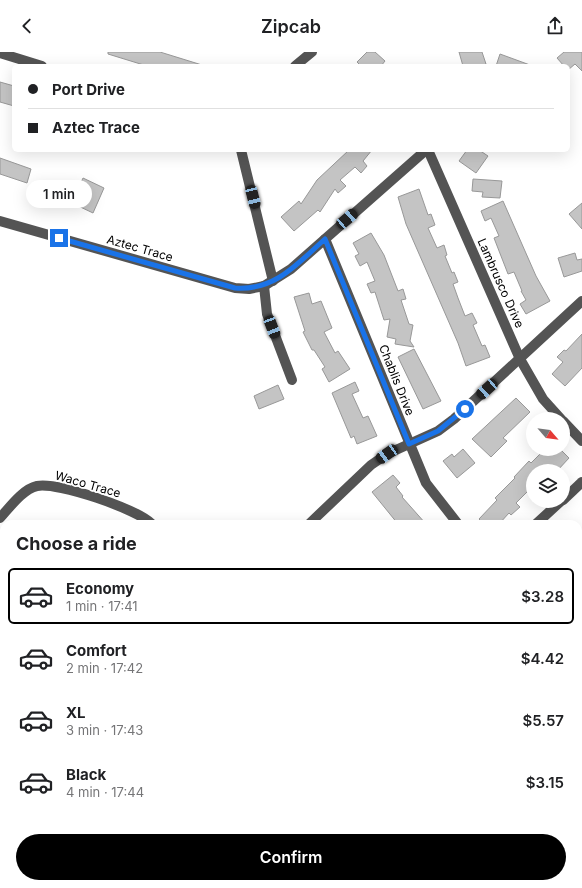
<!DOCTYPE html>
<html lang="en">
<head>
<meta charset="utf-8">
<style>
  :root { --surface:#fff; --page:#f2f2f2; --text:#202124; --muted:#757577; --line:#e0e0e0; --accent:#000 }
  body { margin:0; font-family:Inter,sans-serif; background:var(--page); color:var(--text); height:100vh; display:flex; flex-direction:column; font-size:15px; white-space:nowrap }
  * { box-sizing:border-box; margin:0 }
  p { font-size:13px; color:var(--muted) }
  .icon { flex:none; width:22px; height:22px; fill:none; stroke:currentColor; stroke-width:2; stroke-linecap:round; stroke-linejoin:round }
  .map { position:relative; flex:1; overflow:hidden }
  .drawer { position:absolute; left:0px; top:468px; width:582px; height:368px; display:flex; flex-direction:column; background:var(--surface); border-radius:12px 12px 0 0; box-shadow:0 4px 16px #0002 }
  .drawer>* { flex:none }
  .hud { position:absolute; left:12px; top:12px; width:558px; height:88px; border-radius:6px; box-shadow:0 4px 16px #0002; display:grid; align-content:center; height:88px; padding:0 16px; background:var(--surface) }
  .needle { width:26px; rotate:118deg }
  .buttons { position:absolute; left:526px; top:360px; display:grid; gap:8px }
  .buttons a { display:grid; place-items:center; width:44px; height:44px; border-radius:50%; background:var(--surface); box-shadow:0 4px 16px #0002; font-size:20px }
  .end { position:absolute; width:18px; height:18px; margin:-9px; border:5px solid #1a73e8; background:#fff; box-shadow:0 0 0 2px #fff }
  .from { border-radius:50% }
  .bubble { position:absolute; height:28px; border-radius:14px; background:var(--surface); box-shadow:0 4px 16px #0002; font-size:13px; font-weight:600; line-height:28px; text-align:center }
  .car { position:absolute; width:12px; height:24px; margin:-12px -6px; border-radius:5px; box-shadow:0 0 3px 1px #0007; background:linear-gradient(#222 24%,#8ab4d8 0 40%,#222 0 76%,#8ab4d8 0 86%,#222 0) }
  .hud b { display:flex; align-items:center; gap:14px; height:38px; font-size:15px }
  .hud b+b { border-top:1px solid var(--line) }
  .hud i { width:10px; height:10px; background:var(--text) }
  ul { padding:0; list-style:none }
  li { display:flex; align-items:center; gap:12px; height:56px; margin:0 8px 6px; padding:0 8px; border:2px solid transparent; border-radius:6px }
  li div { flex:1 }
  li b { display:block; font-size:15px }
  li em { font-style:normal; font-weight:600 }
  li.on { border-color:var(--accent) }
  li>.icon { width:36px; height:36px; stroke-width:1.5 }
  h2 { padding:0 16px; font-size:18px; line-height:48px }
  .cta { display:flex; gap:8px; margin-top:auto; padding:8px 16px }
  .cta a { flex:1; height:46px; border-radius:24px; background:var(--accent); color:#fff; font-size:16px; font-weight:600; line-height:46px; text-align:center }
  header { display:flex; justify-content:space-between; align-items:center; height:52px; padding:0 16px; background:var(--surface); font-size:18px; font-weight:600 }
  .map>svg:first-child { display:block }
  .building { fill:#c4c4c4; stroke:#989898 }
  .lines { fill:none; stroke-linecap:round; stroke-linejoin:round }
  .minor { stroke:#545454; stroke-width:10 }
  .route { stroke:#1a73e8; stroke-width:5 }
  .labels { text-anchor:middle; dominant-baseline:central; stroke-width:3.5; stroke-linejoin:round; paint-order:stroke }
  .street-label { font-size:12px; fill:#000; stroke:#fff }
</style>
</head>
<body>
<header><svg class="icon" aria-label="back" viewBox="0 0 24 24"><path d="M15 5l-7 7 7 7"/></svg>Zipcab<svg class="icon" aria-label="share" viewBox="0 0 24 24"><path d="M12 15V3M7 8l5-5 5 5M5 13v7h14v-7"/></svg></header>
<div class="map">
<svg width="582" height="836" viewBox="0 0 582 836">
  <rect width="100%" height="100%" fill="#fff"/>
  <g class="building">
    <polygon points="108,0 160,0 202,13 147,14 108,2"/>
    <polygon points="367,0 375,0 385,9 381,14 361,14 357,10"/>
    <polygon points="459,0 482,0 486,12 480,14 463,14"/>
    <polygon points="564,0 582,0 582,19 575,12 568,18 568,14 564,14 557,6"/>
    <polygon points="500,2 530,13 530,14 496,14"/>
    <polygon points="0,30 14,34 14,54 0,50"/>
    <polygon points="349,98 372,98 363,109 367,114 361,121 355,115 340,128 346,134 338,141 335,137 320,160 318,158 294,179 281,165 299,149 301,152 317,128"/>
    <polygon points="467,98 479,98 488,104 476,121 459,109"/>
    <polygon points="0,106 31,117 27,131 0,122"/>
    <polygon points="83,126 104,136 93,161 72,151"/>
    <polygon points="473,127 502,129 500,146 482,145 483,140 472,139"/>
    <polygon points="419,137 428,163 431,162 435,173 428,176 437,196 444,193 447,203 445,204 452,221 454,220 458,230 453,232 458,246 465,264 472,261 477,271 473,273 482,294 485,293 490,305 466,314 458,291 406,172 398,145"/>
    <polygon points="503,149 536,224 550,249 526,262 520,252 526,248 521,239 522,239 514,220 508,222 494,186 499,184 491,166 485,169 481,159"/>
    <polygon points="582,151 582,177 569,162"/>
    <polygon points="371,181 384,203 398,239 403,237 406,247 401,248 409,272 413,273 410,289 414,295 395,292 396,287 387,285 390,267 384,268 375,240 371,241 367,232 375,229 367,210 360,214 355,204 359,202 353,191"/>
    <polygon points="575,201 577,208 582,207 582,219 564,225 558,206"/>
    <polygon points="309,241 312,252 321,249 332,276 324,280 335,301 338,299 350,317 329,330 322,317 325,315 314,298 312,298 303,280 305,279 294,245"/>
    <polygon points="582,282 582,316 565,334 552,322 563,310 557,305 564,298 566,299"/>
    <polygon points="414,297 441,349 423,357 398,305"/>
    <polygon points="355,330 359,339 352,342 363,366 368,364 377,384 357,392 354,384 351,386 332,341"/>
    <polygon points="278,333 284,347 259,357 254,344"/>
    <polygon points="516,346 530,360 503,386 507,389 491,405 472,387"/>
    <polygon points="463,397 475,411 457,426 443,409 452,402 454,405"/>
    <polygon points="545,397 560,397 569,406 557,419 533,419 533,442 529,438 516,451 520,455 511,463 509,461 499,472 484,472 479,467 497,448 495,446 515,426 514,425 529,409 531,411"/>
    <polygon points="393,423 400,431 396,435 403,444 402,445 426,472 398,472 372,440"/>
  </g>
  <g class="lines">
    <g class="minor">
      <polyline points="0,1 42,14"/>
      <polyline points="295,14 312,0"/>
      <polyline points="241,98 273,229"/>
      <polyline points="428,98 520,307 543,347 561,367"/>
      <polyline points="0,169 235,236 249,237 264,234 291,217 426,98"/>
      <polyline points="325,187 426,431 458,472"/>
      <polyline points="264,234 267,262 292,328"/>
      <polyline points="563,369 582,389"/>
      <polyline points="563,448 582,430"/>
      <path d="M0 466C10 455 23 437 37 434 58 430 137 457 152 472"/>
      <polyline points="309,472 371,413 387,402 438,379 454,367 582,249"/>
      <polyline points="536,472 561,449"/>
      <polyline points="578,623 582,618"/>
      <polyline points="275,832 279,836"/>
      <polyline points="465,832 469,836"/>
      <polyline points="13,836 19,832"/>
      <polyline points="232,836 236,832"/>
      <polyline points="340,836 344,832"/>
      <polyline points="479,836 481,832"/>
    </g>
  </g>
  <g class="lines">
    <path class="route" d="M59 186 235 236C275 239 297 212 325 187L409 392 438 379 465 357"/>
  </g>
  <g class="labels">
    <g class="street-label">
      <text transform="translate(140 196) rotate(16)">Aztec Trace</text>
      <text transform="translate(501 231) rotate(66)">Lambrusco Drive</text>
      <text transform="translate(397 328) rotate(68)">Chablis Drive</text>
      <text transform="translate(88 432) rotate(16)">Waco Trace</text>
    </g>
  </g>
</svg>
<div class="buttons">
<a><svg class="needle" viewBox="-14 -14 28 28"><path d="M0-13l5 13h-10z" fill="#e53935"/><path d="M0 13l5-13h-10z" fill="#757577"/></svg></a>
<a><svg class="icon" aria-label="layers" viewBox="0 0 24 24"><path d="M12 4l9 5-9 5-9-5zM3 14l9 5 9-5"/></svg></a>
</div>
<i class="end from" style="left:465px;top:357px"></i>
<i class="end" style="left:59px;top:186px"></i>
<div class="bubble" style="left:26px;top:128px;width:66px">1 min</div>
<i class="car" style="left:253px;top:145px;rotate:166deg"></i>
<i class="car" style="left:347px;top:167px;rotate:49deg"></i>
<i class="car" style="left:272px;top:275px;rotate:159deg"></i>
<i class="car" style="left:487px;top:337px;rotate:228deg"></i>
<i class="car" style="left:387px;top:402px;rotate:235deg"></i>
<div class="hud">
<b><i class="from"></i>Port Drive</b>
<b><i></i>Aztec Trace</b>
</div>
<section class="drawer">
<h2>Choose a ride</h2>
<ul>
<li class="on"><svg class="icon" aria-label="car" viewBox="0 0 24 24"><path d="M5 17H2v-5l4-1 3-4h7l3 4 3 1v5h-3M9 17h6M6 11h13"/><circle cx="7" cy="17" r="2"/><circle cx="17" cy="17" r="2"/></svg><div><b>Economy</b><p>1 min · 17:41</p></div><em>$3.28</em></li>
<li><svg class="icon" aria-label="car" viewBox="0 0 24 24"><path d="M5 17H2v-5l4-1 3-4h7l3 4 3 1v5h-3M9 17h6M6 11h13"/><circle cx="7" cy="17" r="2"/><circle cx="17" cy="17" r="2"/></svg><div><b>Comfort</b><p>2 min · 17:42</p></div><em>$4.42</em></li>
<li><svg class="icon" aria-label="car" viewBox="0 0 24 24"><path d="M5 17H2v-5l4-1 3-4h7l3 4 3 1v5h-3M9 17h6M6 11h13"/><circle cx="7" cy="17" r="2"/><circle cx="17" cy="17" r="2"/></svg><div><b>XL</b><p>3 min · 17:43</p></div><em>$5.57</em></li>
<li><svg class="icon" aria-label="car" viewBox="0 0 24 24"><path d="M5 17H2v-5l4-1 3-4h7l3 4 3 1v5h-3M9 17h6M6 11h13"/><circle cx="7" cy="17" r="2"/><circle cx="17" cy="17" r="2"/></svg><div><b>Black</b><p>4 min · 17:44</p></div><em>$3.15</em></li>
</ul>
<div class="cta"><a>Confirm</a></div>
</section>
</div>
</body>
</html>
